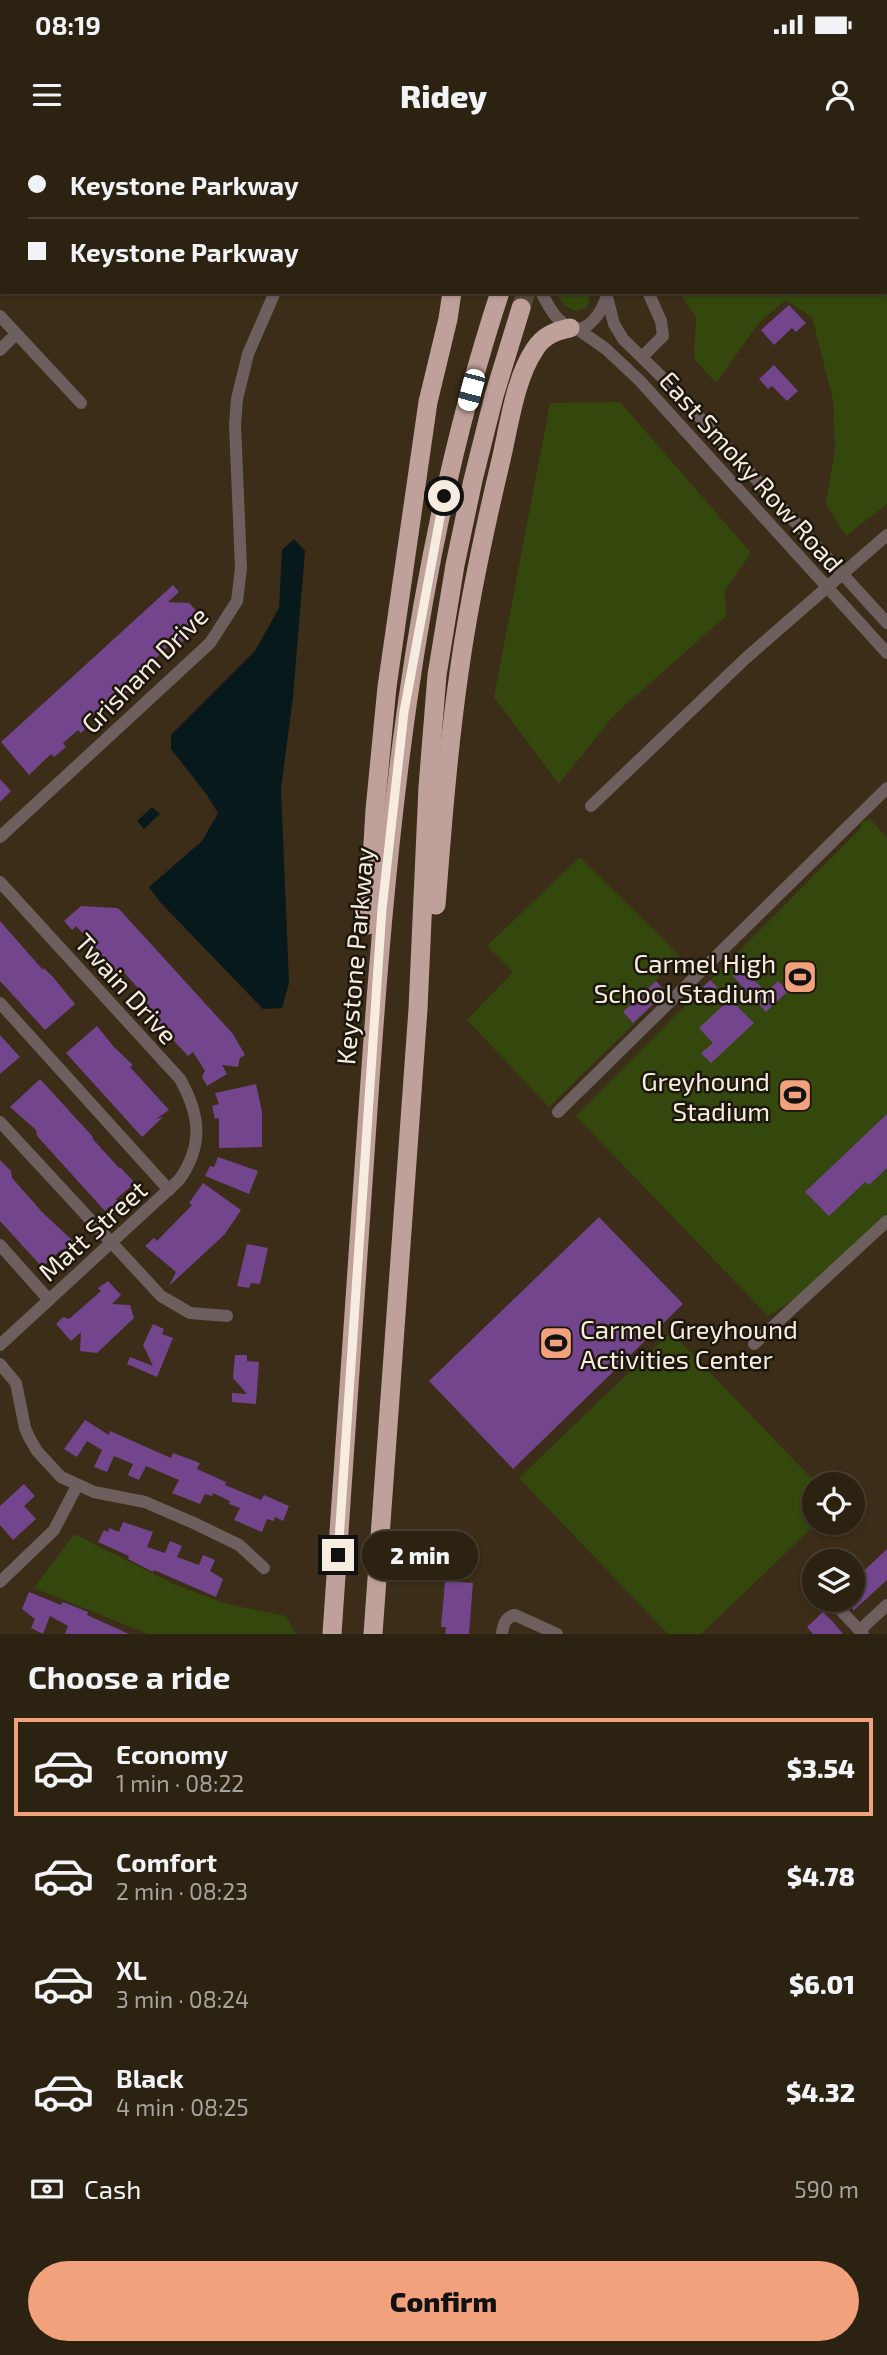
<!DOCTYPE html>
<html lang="en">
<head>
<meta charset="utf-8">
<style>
  :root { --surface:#2c2212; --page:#382f20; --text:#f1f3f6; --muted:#a6a49f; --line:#483f32; --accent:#f1a17b }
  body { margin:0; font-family:"Exo 2",sans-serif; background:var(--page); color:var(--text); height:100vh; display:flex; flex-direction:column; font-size:26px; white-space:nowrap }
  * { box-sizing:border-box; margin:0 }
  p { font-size:23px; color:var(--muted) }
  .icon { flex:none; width:38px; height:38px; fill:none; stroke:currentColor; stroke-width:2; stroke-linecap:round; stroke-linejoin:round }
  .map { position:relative; height:1494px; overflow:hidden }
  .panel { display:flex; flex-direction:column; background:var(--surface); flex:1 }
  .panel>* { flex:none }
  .guide { position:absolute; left:0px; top:0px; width:887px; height:154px; box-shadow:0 2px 5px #0004,0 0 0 2px var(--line); display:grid; align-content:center; height:154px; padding:0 28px; background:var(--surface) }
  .buttons { position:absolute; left:802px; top:1332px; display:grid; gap:14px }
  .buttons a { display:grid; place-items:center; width:63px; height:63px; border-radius:50%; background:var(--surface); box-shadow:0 2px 5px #0004,0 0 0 2px var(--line); font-size:35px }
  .end { position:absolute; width:32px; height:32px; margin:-16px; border:9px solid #f6ede0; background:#111; box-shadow:0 0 0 4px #111 }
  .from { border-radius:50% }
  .bubble { position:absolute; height:49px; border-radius:24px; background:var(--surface); box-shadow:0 2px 5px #0004,0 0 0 2px var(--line); font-size:23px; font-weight:800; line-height:49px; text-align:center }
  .car { position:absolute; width:21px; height:42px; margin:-21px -10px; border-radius:9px; box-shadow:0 0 5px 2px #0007; background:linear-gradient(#fff 24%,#345 0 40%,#fff 0 76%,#345 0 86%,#fff 0) }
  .guide b { display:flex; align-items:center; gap:24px; height:66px; font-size:26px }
  .guide b+b { border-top:2px solid var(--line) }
  .guide i { width:18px; height:18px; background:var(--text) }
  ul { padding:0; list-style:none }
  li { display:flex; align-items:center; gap:21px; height:98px; margin:0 14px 10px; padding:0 14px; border:4px solid transparent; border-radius:0px }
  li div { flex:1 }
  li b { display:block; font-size:26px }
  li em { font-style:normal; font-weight:800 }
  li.on { border-color:var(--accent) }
  li>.icon { width:63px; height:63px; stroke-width:1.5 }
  h2 { padding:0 28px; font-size:32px; line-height:84px }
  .pay { display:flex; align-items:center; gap:18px; height:77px; padding:0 28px; font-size:26px }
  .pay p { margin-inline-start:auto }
  .button { display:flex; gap:14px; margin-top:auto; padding:14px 28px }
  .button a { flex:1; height:80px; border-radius:42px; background:var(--accent); color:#111; font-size:28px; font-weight:800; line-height:80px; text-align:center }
  .status { display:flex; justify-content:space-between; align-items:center; height:49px; padding:0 35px; background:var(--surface); direction:ltr }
  .status svg { height:19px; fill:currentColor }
  header { display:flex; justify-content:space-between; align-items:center; height:91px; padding:0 28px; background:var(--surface); font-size:32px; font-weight:800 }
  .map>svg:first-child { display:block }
  .green { fill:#34480d }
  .water { fill:#07191b }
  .building { fill:#72458c }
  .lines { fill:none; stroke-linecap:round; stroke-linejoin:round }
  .highway-tunnel { stroke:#574a36; stroke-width:19; stroke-dasharray:19 10; stroke-linecap:butt }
  .minor { stroke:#6d5f5d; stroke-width:12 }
  .highway { stroke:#c0a09a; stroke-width:19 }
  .route { stroke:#f6ede0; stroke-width:9 }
  .labels { text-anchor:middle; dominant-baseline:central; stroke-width:5; stroke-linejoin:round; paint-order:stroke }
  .street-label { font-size:26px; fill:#f6ede0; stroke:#1d160d }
  .poi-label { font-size:26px; fill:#f6ede0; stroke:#1d160d; text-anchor:end }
</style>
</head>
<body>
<div class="status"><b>08:19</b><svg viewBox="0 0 49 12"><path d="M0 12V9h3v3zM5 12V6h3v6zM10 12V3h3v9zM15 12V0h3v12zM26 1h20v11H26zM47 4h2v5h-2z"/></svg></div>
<header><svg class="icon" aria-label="menu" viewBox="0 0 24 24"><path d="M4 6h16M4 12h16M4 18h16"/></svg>Ridey<svg class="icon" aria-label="person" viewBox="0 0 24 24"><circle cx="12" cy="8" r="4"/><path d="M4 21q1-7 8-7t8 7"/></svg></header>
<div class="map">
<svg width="887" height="1494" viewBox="0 0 887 1494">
  <rect width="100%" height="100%" fill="#3b2d18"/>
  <g class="green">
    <polygon points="634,0 887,0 887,364 846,396 826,364 835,309 833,260 812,177 786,160 759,183 716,243 694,219 696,177 679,152 886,152 886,2 633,2"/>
    <polygon points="556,152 589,152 589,162 586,168 575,171 564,165"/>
    <polygon points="620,262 751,413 725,450 726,476 615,574 559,644 494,557 550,263"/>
    <polygon points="870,679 887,698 887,1073 820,1143 768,1176 576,976 860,689 862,682"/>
    <polygon points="580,717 680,816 656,841 666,852 549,967 467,880 513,832 487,806"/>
    <polygon points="671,1192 817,1344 814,1344 814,1382 817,1383 701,1494 668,1494 519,1338"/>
    <polygon points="74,1394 176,1445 227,1464 286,1476 296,1494 148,1494 34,1448"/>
  </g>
  <g class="water">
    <polygon points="294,399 305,411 293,557 281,649 289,843 282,868 263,869 160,762 149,747 202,701 218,673 207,655 171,609 171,595 255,511 279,468 282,410"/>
    <polygon points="152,667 160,674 144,689 137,681"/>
  </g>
  <g class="building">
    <polygon points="789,165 806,183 796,192 792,188 774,205 761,190"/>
    <polygon points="774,225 798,251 787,261 772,246 768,249 759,239"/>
    <polygon points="173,445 179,452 168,462 189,463 205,480 177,507 170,505 134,538 138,542 126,554 122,550 87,581 90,584 81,593 78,590 63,603 66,607 54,617 51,614 29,635 1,602"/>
    <polygon points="0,639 11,651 0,662"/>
    <polygon points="81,766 117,768 120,770 233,894 245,915 240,918 238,927 222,925 227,934 207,946 202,937 205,931 193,912 188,916 139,863 143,859 135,851 138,848 120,828 115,832 96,808 92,811 85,803 89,800 76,786 72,790 64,781"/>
    <polygon points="0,781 43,830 44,828 53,837 75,864 45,890 0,841"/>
    <polygon points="740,828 767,852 778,841 788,851 766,872 732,835"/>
    <polygon points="710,840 717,847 710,854 703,847"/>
    <polygon points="656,841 666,852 633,883 623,872"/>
    <polygon points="730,859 754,883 711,923 701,913 713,903 699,888"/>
    <polygon points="97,886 114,907 133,925 130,927 169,970 156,979 163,977 142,997 66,913"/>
    <polygon points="0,895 20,917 0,934"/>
    <polygon points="40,939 93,997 92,998 119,1028 120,1027 135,1043 116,1059 118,1062 111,1068 109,1067 105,1071 37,996 36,990 10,967"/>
    <polygon points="256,944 262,972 262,1007 219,1008 219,978 215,979 212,966 219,964 215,953"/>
    <polygon points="887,974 887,1028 869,1045 865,1042 829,1076 805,1052"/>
    <polygon points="218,1017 258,1031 249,1054 205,1036 210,1026 214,1027"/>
    <polygon points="0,1020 11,1031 12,1038 43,1073 73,1101 64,1112 61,1110 42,1127 0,1081"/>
    <polygon points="203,1043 241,1070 225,1094 169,1146 176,1132 145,1106 154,1098 157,1101 192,1065 189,1063"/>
    <polygon points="599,1077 683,1164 513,1329 429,1241"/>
    <polygon points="247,1104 268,1108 260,1144 251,1143 249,1148 237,1146"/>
    <polygon points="108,1141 121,1155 112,1164 130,1165 134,1178 97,1213 80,1211 81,1192 71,1201 56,1184 63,1177 69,1179 101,1151 98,1148"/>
    <polygon points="153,1184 164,1189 162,1194 173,1198 157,1237 127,1224 130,1217 153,1226 143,1205"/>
    <polygon points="235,1215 247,1215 247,1221 259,1222 256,1264 232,1262 232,1253 247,1254 233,1238"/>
    <polygon points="85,1280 109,1295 110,1291 171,1318 173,1313 200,1323 197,1329 226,1342 225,1345 261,1360 264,1355 289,1366 283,1381 275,1377 274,1381 267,1379 262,1392 234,1380 240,1368 229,1364 230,1361 213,1353 212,1356 205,1354 200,1364 172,1353 179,1340 146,1326 139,1340 128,1335 133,1324 114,1316 107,1332 94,1327 102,1310 87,1301 77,1317 64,1309"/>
    <polygon points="24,1344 35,1356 24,1366 36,1379 13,1400 0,1385 0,1366"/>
    <polygon points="123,1382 153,1392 147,1407 165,1413 170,1401 182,1406 177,1417 199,1425 203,1415 215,1420 210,1431 223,1439 216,1457 154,1430 153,1432 128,1419 129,1416 98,1402 104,1390 108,1392 109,1388 119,1392"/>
    <polygon points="887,1409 887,1440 853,1471 852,1442"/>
    <polygon points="445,1441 473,1443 469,1494 445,1494 446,1487 441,1487"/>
    <polygon points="29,1452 61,1465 63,1462 88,1472 87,1475 129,1494 65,1494 68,1486 50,1476 43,1494 31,1488 35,1479 22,1469"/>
    <polygon points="823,1472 833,1482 843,1494 813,1494 807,1487"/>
  </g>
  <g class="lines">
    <polyline class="highway-tunnel" points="521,168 526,152"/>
    <g class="minor">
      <polyline points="412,0 414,2"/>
      <polyline points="230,2 232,0"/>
      <polyline points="399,2 400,0"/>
      <path d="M541 152C548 165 555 180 569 187 588 196 603 170 607 155"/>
      <polyline points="607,157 614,184 623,199 673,248 887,483"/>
      <polyline points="0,176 81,263"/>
      <polyline points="576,188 606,209 640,241 887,513"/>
      <polyline points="0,210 16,194"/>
      <polyline points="642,217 663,196 661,181 648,152"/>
      <polyline points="591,666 746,518 887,395"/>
      <polyline points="0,697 210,503 237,461 241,428 235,284 237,259 248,214 275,152"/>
      <path d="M0 742 180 939C200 975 204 1005 179 1040L0 1205"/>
      <polyline points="0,863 169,1050"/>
      <polyline points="558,972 887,648"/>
      <polyline points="0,982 161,1156 190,1173 227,1176"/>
      <polyline points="0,1105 49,1160"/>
      <polyline points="754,1204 887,1081"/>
      <polyline points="0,1224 16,1243 25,1288 30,1299 37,1311 61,1337 94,1352 145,1362 196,1384 239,1405 264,1428"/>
      <polyline points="0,1442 54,1390 77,1346"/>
      <polyline points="833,1462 863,1494"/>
      <polyline points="860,1490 887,1465"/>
      <path d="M502 1494C503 1485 505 1477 515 1475L557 1494"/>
    </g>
    <g class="highway">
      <polyline points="533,2 534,0"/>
      <polyline points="556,2 557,0"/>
      <polyline points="583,2 584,0"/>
      <polyline points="608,2 608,0"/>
      <path d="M436 765C442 688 448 610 459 533 469 461 484 391 501 320 509 286 515 238 535 209 543 196 555 191 570 188"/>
      <polyline points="368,785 375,670 387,547 428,262 448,179 452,152"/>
      <path d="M332 1494C344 1324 356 1154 367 984 386 703 411 422 500 152"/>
      <polyline points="373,1494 418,869 428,647 437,535 455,425 473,340 494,256 521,168"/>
    </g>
  </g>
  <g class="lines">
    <polyline class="route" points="338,1415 382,769 404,572 444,356"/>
  </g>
  <defs>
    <g id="stadium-square" transform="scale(1.75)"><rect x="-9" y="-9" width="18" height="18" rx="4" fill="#f1a17b" stroke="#1d160d"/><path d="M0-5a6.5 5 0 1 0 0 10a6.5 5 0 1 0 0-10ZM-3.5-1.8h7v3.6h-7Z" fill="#111"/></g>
  </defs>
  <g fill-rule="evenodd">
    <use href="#stadium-square" x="800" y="837"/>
    <use href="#stadium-square" x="795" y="955"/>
    <use href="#stadium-square" x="556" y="1203"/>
  </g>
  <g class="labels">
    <g class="street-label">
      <text transform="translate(752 331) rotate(48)">East Smoky Row Road</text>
      <text transform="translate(144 529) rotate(-45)">Grisham Drive</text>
      <text transform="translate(354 816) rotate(-85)">Keystone Parkway</text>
      <text transform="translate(127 848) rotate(48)">Twain Drive</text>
      <text transform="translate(92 1090) rotate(-42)">Matt Street</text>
    </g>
    <g class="poi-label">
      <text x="776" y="822">Carmel High<tspan x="776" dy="30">School Stadium</tspan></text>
      <text x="770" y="940">Greyhound<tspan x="770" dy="30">Stadium</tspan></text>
      <text x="580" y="1188" text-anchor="start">Carmel Greyhound<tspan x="580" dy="30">Activities Center</tspan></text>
    </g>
  </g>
</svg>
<div class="buttons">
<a><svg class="icon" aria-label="locate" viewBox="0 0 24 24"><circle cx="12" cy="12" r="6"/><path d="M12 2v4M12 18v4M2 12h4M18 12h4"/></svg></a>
<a><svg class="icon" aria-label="layers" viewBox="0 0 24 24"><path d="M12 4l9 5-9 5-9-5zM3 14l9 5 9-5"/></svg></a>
</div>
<i class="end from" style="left:444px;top:356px"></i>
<i class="end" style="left:338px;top:1415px"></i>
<div class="bubble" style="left:362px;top:1391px;width:116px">2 min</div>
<i class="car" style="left:471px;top:250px;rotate:195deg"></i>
<div class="guide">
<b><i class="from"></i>Keystone Parkway</b>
<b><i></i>Keystone Parkway</b>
</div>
</div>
<section class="panel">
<h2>Choose a ride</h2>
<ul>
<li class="on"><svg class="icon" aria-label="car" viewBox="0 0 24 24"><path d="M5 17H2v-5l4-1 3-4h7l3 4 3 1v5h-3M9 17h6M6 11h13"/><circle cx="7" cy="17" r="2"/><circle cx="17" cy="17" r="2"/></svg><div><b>Economy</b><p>1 min · 08:22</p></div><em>$3.54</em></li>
<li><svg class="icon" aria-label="car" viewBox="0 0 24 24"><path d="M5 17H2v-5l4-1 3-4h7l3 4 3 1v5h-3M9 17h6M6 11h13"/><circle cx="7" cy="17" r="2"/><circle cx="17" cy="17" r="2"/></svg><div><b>Comfort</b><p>2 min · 08:23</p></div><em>$4.78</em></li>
<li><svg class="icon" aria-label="car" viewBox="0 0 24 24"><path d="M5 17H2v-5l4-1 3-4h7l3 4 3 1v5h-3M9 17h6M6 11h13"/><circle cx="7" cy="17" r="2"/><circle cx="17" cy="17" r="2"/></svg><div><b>XL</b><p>3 min · 08:24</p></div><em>$6.01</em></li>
<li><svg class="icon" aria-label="car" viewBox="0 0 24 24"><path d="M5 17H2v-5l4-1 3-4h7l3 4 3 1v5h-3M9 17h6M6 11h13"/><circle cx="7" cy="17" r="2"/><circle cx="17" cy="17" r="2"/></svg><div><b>Black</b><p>4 min · 08:25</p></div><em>$4.32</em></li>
</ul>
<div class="pay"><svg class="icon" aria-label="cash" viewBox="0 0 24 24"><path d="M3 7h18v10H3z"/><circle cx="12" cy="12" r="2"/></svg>Cash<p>590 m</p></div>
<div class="button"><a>Confirm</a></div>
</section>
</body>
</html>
